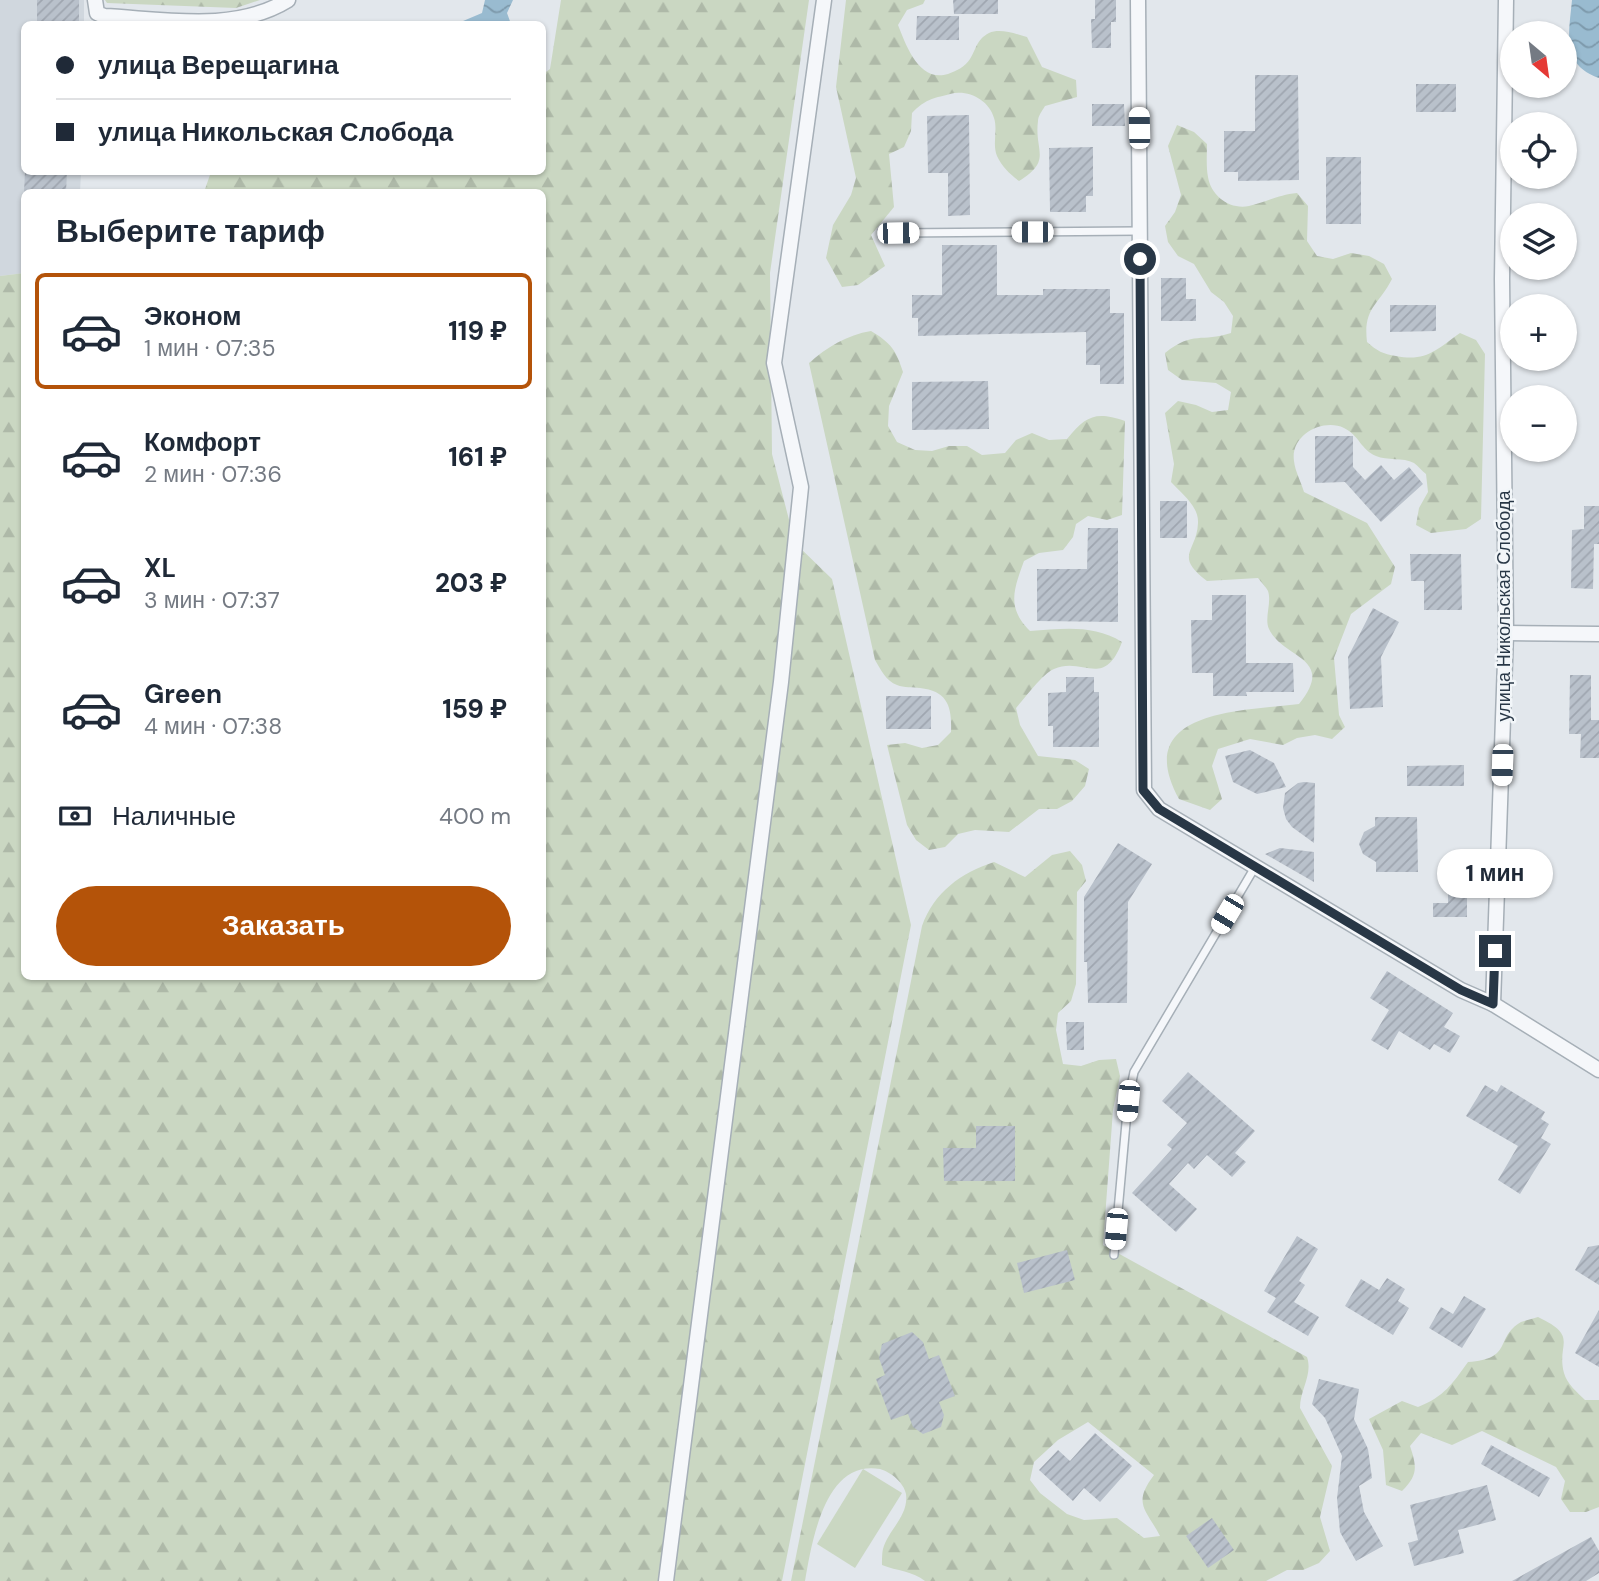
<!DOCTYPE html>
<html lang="ru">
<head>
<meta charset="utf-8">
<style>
  :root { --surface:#fff; --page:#f2f2f3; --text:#1f2937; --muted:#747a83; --line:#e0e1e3; --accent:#b45309 }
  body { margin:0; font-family:"DM Sans",sans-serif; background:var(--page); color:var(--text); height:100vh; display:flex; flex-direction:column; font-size:26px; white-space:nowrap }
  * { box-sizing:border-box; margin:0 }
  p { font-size:23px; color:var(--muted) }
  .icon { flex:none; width:38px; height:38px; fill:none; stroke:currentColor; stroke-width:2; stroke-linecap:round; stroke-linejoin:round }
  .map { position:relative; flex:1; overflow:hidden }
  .drawer { position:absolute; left:21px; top:189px; width:525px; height:791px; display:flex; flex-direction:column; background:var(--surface); border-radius:10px; box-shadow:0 2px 5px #0004 }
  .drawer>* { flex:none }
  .guide { position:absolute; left:21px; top:21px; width:525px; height:154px; border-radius:10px; box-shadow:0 2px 5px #0004; display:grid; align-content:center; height:154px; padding:0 35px; background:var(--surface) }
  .needle { width:46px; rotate:151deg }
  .buttons { position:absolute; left:1500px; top:21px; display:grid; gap:14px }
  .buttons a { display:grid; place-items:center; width:77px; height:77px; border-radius:50%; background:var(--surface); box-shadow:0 2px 5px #0004; font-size:35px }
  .end { position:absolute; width:32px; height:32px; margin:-16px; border:9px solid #283746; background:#fff; box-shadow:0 0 0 4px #fff }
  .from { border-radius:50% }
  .bubble { position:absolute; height:49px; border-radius:24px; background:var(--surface); box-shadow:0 2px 5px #0004; font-size:23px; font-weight:800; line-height:49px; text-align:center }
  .car { position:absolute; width:21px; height:42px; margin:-21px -10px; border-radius:9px; box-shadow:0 0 5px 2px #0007; background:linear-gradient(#fff 24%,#345 0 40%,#fff 0 76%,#345 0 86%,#fff 0) }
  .guide b { display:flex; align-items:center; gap:24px; height:66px; font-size:26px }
  .guide b+b { border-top:2px solid var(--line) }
  .guide i { width:18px; height:18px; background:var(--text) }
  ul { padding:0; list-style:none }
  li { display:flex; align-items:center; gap:21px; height:116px; margin:0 14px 10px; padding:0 21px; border:4px solid transparent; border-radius:10px }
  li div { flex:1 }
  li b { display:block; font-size:26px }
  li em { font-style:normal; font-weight:800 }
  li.current { border-color:var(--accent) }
  li>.icon { width:63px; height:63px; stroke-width:1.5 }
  h2 { padding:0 35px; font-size:32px; line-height:84px }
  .pay { display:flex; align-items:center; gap:18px; height:77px; padding:0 35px; font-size:26px }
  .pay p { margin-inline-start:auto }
  .primary-button { display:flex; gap:14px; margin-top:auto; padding:14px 35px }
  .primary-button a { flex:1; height:80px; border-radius:42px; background:var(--accent); color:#fff; font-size:28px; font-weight:800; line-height:80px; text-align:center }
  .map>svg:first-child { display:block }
  .built { fill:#d0d7de }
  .forest { fill:url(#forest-firs); fill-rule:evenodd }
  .pitch { fill:#cad7c2 }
  .water { fill:url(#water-waves) }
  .building { fill:url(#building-hatch) }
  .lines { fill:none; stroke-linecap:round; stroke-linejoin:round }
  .lane-casing { stroke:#a6afb7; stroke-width:10 }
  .street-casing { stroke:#a6afb7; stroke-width:17 }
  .lane { stroke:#f5f7fa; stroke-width:7 }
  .street { stroke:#f5f7fa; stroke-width:14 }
  .route { stroke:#283746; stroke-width:9 }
  .labels { text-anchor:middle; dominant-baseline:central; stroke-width:5; stroke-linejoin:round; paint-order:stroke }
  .street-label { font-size:18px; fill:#283746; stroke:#f2f6f9 }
</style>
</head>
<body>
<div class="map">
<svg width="1599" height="1581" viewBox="0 0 1599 1581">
  <defs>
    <pattern id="forest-firs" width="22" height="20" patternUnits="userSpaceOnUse" patternTransform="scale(1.75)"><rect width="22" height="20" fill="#cad7c2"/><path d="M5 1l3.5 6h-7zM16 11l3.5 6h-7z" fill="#aeb9a8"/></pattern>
    <pattern id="water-waves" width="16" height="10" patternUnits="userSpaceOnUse" patternTransform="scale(1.75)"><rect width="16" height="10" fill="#99bbd0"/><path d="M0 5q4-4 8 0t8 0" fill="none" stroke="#7d99ab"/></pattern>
    <pattern id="building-hatch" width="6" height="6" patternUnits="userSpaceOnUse" patternTransform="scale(1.75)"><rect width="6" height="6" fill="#b9c1cb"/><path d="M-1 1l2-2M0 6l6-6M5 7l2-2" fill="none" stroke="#9fa6b0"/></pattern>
  </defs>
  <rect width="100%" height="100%" fill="#e2e7ec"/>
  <polygon class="built" points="0,0 84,0 84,24 24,24 24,172 81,172 80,192 24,192 24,273 0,276"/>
  <g class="forest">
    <polygon points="105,0 260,0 236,8 107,3"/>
    <polygon points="561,0 809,0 770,273 772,454 795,543 832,579 911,925 782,1581 0,1581 0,276 24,273 24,976 542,976 542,192 204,192 211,172 542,172 543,74 550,69"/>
    <path d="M846 0H925L923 4 907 10 898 25C906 45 919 83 948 74 956 71 965 67 970 59 977 48 976 40 989 33 1000 28 1016 34 1027 37L1042 67 1076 80 1077 97 1045 106C1042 111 1038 116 1038 121 1034 151 1053 160 1019 181 1010 174 1002 167 997 156 992 144 998 130 994 118 989 100 968 89 950 94 931 99 926 99 912 113L911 131 904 147 889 154 894 207 871 235 885 266 858 285 842 287 826 258 833 225 851 195 856 178 836 87Z"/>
    <path d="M1177 125 1194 132 1207 144C1207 154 1206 167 1208 177 1211 196 1230 210 1249 206 1267 202 1277 195 1297 193L1308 206 1307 241 1317 256 1333 259 1351 253 1369 256 1384 264 1392 279C1378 306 1363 308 1367 342 1377 351 1383 354 1396 356 1426 362 1436 350 1460 333L1476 340 1485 354 1481 519 1466 529 1431 533 1416 525 1419 508 1428 492 1426 474C1422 471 1418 466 1414 463 1403 457 1387 461 1376 456 1361 450 1359 435 1344 428 1323 418 1290 435 1294 461 1295 471 1301 482 1304 492L1367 523 1395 567 1391 584 1351 614 1334 658 1339 715 1345 727 1332 739 1315 735 1297 738 1283 745 1250 739 1218 749 1212 766 1222 799 1210 810 1179 799C1130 710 1242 711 1299 704 1337 657 1283 659 1269 629 1264 618 1272 603 1268 591 1266 587 1261 582 1258 578L1207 581C1173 555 1197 552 1198 523 1199 506 1181 493 1171 482L1174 464 1165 413 1178 401 1196 405 1212 412 1228 410 1231 392 1216 383 1182 380 1168 370 1165 353C1194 330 1201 343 1231 333L1233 316 1224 302 1211 292 1194 264 1178 256 1168 242 1165 226 1175 212 1181 195 1168 146Z"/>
    <path d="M871 331C891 343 896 350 903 372L889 406 888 426 897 442 915 450 932 451 949 446H967L982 455 1005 453 1016 440 1032 433 1049 440 1067 439C1086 416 1095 411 1125 421L1122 515 1107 520 1088 516 1076 524 1073 537 1063 550 1039 553 1024 561C1014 589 1006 607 1030 631 1062 629 1093 624 1122 642 1104 690 1083 656 1054 669 1043 673 1025 698 1016 708L1020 725 1038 756 1075 760 1089 769 1085 786 1072 801 1057 809H1039L1009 832 975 830 958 834 945 847 929 850 916 840 907 825 887 745 905 743 922 748 938 745 951 732C952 707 948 691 920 688 913 687 904 688 897 685 886 681 881 670 875 660L809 363C827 347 847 335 871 331Z"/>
    <path d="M1070 851 1082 865 1086 881 1077 892 1076 984 1071 1001 1058 1013 1056 1030 1063 1064 1081 1066 1099 1060 1116 1059 1120 1076 1113 1110 1103 1245 1307 1357C1313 1375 1300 1389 1300 1408L1332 1466 1320 1517 1330 1551 1319 1563 1303 1570H1287L1266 1581H925C913 1571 897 1571 882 1565 882 1560 882 1553 883 1549 888 1530 909 1516 906 1494 904 1483 891 1472 880 1469 825 1459 812 1541 805 1581H791L922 926C934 892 961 873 994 862L1025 877 1052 855ZM1088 1422 1154 1475C1132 1504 1146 1509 1160 1536L1144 1538 1117 1518 1084 1520 1067 1514 1040 1493 1030 1480 1034 1462 1058 1440Z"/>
    <path d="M1538 1317C1580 1337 1556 1343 1564 1373 1567 1384 1577 1392 1585 1400H1599V1507L1586 1512H1570L1561 1499 1565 1481 1556 1467 1482 1431 1452 1445 1421 1433 1410 1446C1417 1467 1418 1475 1402 1491L1386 1485 1383 1450 1369 1419 1402 1401 1418 1407C1444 1397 1453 1383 1468 1362 1514 1359 1494 1338 1521 1322 1526 1320 1533 1319 1538 1317Z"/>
  </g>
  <polygon class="pitch" points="863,1469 902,1493 855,1568 817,1544"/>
  <g class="water">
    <polygon points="485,0 513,0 507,13 511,24 456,24 482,13"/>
    <path d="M1572 0H1599V78C1561 65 1569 33 1572 0Z"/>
  </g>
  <g class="building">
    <rect x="37" y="0" width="42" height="24"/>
    <polygon points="953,0 998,0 998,14 954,14"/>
    <polygon points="1095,0 1116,0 1116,22 1111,22 1111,48 1092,48 1091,19 1095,19"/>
    <polygon points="917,16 959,16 959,40 916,40"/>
    <polygon points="1255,75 1298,75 1299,180 1238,181 1238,172 1224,172 1224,131 1255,131"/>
    <rect x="1416" y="84" width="40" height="28"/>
    <polygon points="1092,104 1124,104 1125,126 1092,126"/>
    <polygon points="969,115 970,215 948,216 948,173 928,173 927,116"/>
    <polygon points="1093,147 1093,196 1086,196 1086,212 1050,212 1049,148"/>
    <rect x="1326" y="157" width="35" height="67"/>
    <polygon points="25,172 67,172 66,192 24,192"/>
    <polygon points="942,245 997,245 997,295 1043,295 1043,289 1110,289 1110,313 1124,313 1124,384 1100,384 1100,365 1086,365 1086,332 918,336 918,318 912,318 912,295 942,295"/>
    <polygon points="1161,278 1186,278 1186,299 1196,299 1196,321 1161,321"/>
    <polygon points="1390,305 1436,305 1436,331 1390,332"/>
    <polygon points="988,381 989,429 912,430 912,382"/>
    <polygon points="1315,436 1353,436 1353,467 1365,480 1381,465 1394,480 1409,467 1423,484 1381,522 1345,482 1315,483"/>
    <rect x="1160" y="501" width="27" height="37"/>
    <polygon points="1584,506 1599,506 1599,544 1594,544 1593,589 1571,588 1572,530 1584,529"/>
    <polygon points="1088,528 1118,528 1118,622 1037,621 1037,569 1087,569"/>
    <polygon points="1410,554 1461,554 1462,610 1424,610 1424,581 1411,581"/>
    <polygon points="1212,595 1246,595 1246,663 1293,663 1294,692 1246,692 1247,696 1213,696 1213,673 1192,673 1191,620 1212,620"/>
    <polygon points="1373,608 1399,622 1381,657 1383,707 1350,709 1348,657"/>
    <polygon points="1570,675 1591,675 1591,720 1599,720 1599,758 1580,758 1581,734 1569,734"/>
    <polygon points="1066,677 1094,677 1094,692 1099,692 1099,747 1053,747 1053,726 1048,726 1048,693 1066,692"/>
    <rect x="886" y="696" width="45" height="33"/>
    <polygon points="1250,750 1274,763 1286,787 1257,794 1233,782 1225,756"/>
    <polygon points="1464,765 1464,786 1407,786 1407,766"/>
    <polygon points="1304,782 1315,783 1314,843 1292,827 1286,819 1283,808 1285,793 1298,783"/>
    <polygon points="1375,817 1417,817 1418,872 1376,872 1376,862 1363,854 1359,844 1364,832 1375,826"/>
    <polygon points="1118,843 1152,864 1128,902 1127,1003 1088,1003 1087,962 1084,962 1084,897"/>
    <polygon points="1280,848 1314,852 1314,882 1265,854"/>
    <polygon points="1448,892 1467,892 1467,917 1433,917 1433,903 1448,903"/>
    <polygon points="1387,971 1453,1013 1444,1027 1460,1036 1450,1053 1434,1044 1430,1050 1399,1031 1388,1050 1371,1040 1389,1010 1370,998"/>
    <polygon points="1066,1022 1084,1022 1084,1050 1067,1050"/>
    <polygon points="1188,1072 1255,1131 1235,1153 1246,1162 1232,1177 1207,1155 1194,1169 1188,1163 1169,1184 1197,1209 1176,1232 1132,1193 1172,1149 1167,1145 1187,1123 1162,1101"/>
    <polygon points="1485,1085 1497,1092 1501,1085 1545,1112 1541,1119 1549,1124 1541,1138 1551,1144 1520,1194 1498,1180 1518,1146 1466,1116"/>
    <polygon points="976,1126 1015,1126 1015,1181 944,1181 943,1148 976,1148"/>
    <polygon points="1297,1236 1318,1249 1299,1281 1305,1285 1294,1302 1319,1317 1308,1336 1267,1312 1276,1298 1264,1291"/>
    <polygon points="1599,1245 1599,1285 1575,1270 1588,1247"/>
    <polygon points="1067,1250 1075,1280 1024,1293 1017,1263"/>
    <polygon points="1387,1278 1405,1289 1398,1301 1409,1308 1393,1335 1345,1306 1361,1279 1379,1290"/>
    <polygon points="1464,1296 1486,1309 1462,1348 1429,1328 1441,1307 1453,1314"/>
    <polygon points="1599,1310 1599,1367 1575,1353"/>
    <polygon points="912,1332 923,1342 929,1359 939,1355 955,1396 939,1402 944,1415 941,1427 923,1434 913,1427 908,1414 891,1420 876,1379 885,1375 879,1358 882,1344"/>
    <polygon points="1319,1379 1359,1389 1354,1419 1368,1449 1372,1478 1359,1486 1364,1512 1383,1546 1356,1561 1340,1532 1337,1498 1342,1456 1325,1418 1312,1404"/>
    <polygon points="1095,1433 1132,1466 1100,1502 1084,1488 1073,1501 1039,1470 1058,1450 1070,1461"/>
    <polygon points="1491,1445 1550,1478 1539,1497 1481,1464"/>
    <polygon points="1487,1485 1496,1520 1458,1530 1464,1553 1414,1566 1408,1543 1418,1540 1410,1505"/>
    <polygon points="1212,1518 1234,1550 1208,1568 1186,1536"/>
    <polygon points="1591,1537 1599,1551 1599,1573 1586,1581 1512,1581"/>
  </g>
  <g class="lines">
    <g class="lane-casing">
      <g id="lane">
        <polyline points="898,233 1139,231"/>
        <polyline points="1114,1255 1128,1101 1134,1072 1255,867"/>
      </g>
    </g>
    <g class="street-casing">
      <g id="street">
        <path d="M95 0 97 13 104 16C164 19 235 33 288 0"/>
        <polyline points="1138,0 1144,790 1159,809 1461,990 1493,1004"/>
        <polyline points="1506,0 1502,279 1506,633 1493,1004 1599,1070"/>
        <polyline points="1506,633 1599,634"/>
        <polyline points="666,1581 781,682 801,487 774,363 824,0"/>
      </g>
    </g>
    <use href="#lane" class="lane"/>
    <use href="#street" class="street"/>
  </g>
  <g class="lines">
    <polyline class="route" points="1140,259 1143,790 1159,809 1461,990 1493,1004 1495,951"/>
  </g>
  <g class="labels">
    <g class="street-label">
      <text transform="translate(1504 606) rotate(-90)">улица Никольская Слобода</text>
    </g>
  </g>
</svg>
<div class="buttons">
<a><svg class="needle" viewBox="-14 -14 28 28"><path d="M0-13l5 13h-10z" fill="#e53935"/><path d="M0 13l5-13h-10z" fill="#747a83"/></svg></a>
<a><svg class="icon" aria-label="locate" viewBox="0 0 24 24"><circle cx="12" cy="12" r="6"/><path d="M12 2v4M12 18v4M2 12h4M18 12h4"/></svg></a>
<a><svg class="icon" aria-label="layers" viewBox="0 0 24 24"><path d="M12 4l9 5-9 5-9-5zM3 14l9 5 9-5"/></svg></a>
<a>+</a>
<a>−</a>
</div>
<i class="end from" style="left:1140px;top:259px"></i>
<i class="end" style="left:1495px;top:951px"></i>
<div class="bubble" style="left:1437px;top:849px;width:116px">1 мин</div>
<i class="car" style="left:1139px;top:128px;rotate:359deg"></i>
<i class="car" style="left:1032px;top:232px;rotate:270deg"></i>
<i class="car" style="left:898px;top:233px;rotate:89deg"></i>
<i class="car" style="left:1502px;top:765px;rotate:182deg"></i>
<i class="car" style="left:1227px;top:914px;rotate:211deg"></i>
<i class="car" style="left:1128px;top:1101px;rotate:185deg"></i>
<i class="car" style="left:1116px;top:1229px;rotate:185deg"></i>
<div class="guide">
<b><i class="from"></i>улица Верещагина</b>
<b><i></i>улица Никольская Слобода</b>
</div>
<section class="drawer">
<h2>Выберите тариф</h2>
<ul>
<li class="current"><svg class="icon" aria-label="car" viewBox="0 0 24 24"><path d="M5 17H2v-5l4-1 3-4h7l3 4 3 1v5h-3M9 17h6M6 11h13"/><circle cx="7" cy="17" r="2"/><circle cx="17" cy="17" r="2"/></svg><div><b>Эконом</b><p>1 мин · 07:35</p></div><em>119 ₽</em></li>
<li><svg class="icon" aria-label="car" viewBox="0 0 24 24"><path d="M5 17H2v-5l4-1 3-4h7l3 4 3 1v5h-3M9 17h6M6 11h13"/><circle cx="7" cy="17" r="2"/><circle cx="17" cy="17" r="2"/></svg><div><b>Комфорт</b><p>2 мин · 07:36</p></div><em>161 ₽</em></li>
<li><svg class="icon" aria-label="car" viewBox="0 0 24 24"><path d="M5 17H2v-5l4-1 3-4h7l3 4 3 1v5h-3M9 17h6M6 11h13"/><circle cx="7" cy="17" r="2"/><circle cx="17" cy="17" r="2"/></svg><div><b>XL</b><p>3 мин · 07:37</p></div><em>203 ₽</em></li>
<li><svg class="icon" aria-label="car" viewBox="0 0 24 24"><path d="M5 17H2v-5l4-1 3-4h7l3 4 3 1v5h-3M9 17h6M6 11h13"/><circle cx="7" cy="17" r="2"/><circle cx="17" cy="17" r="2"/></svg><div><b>Green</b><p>4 мин · 07:38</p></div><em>159 ₽</em></li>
</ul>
<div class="pay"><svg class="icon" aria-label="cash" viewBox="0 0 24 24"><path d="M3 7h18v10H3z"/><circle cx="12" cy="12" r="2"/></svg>Наличные<p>400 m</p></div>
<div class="primary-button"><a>Заказать</a></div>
</section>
</div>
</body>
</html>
